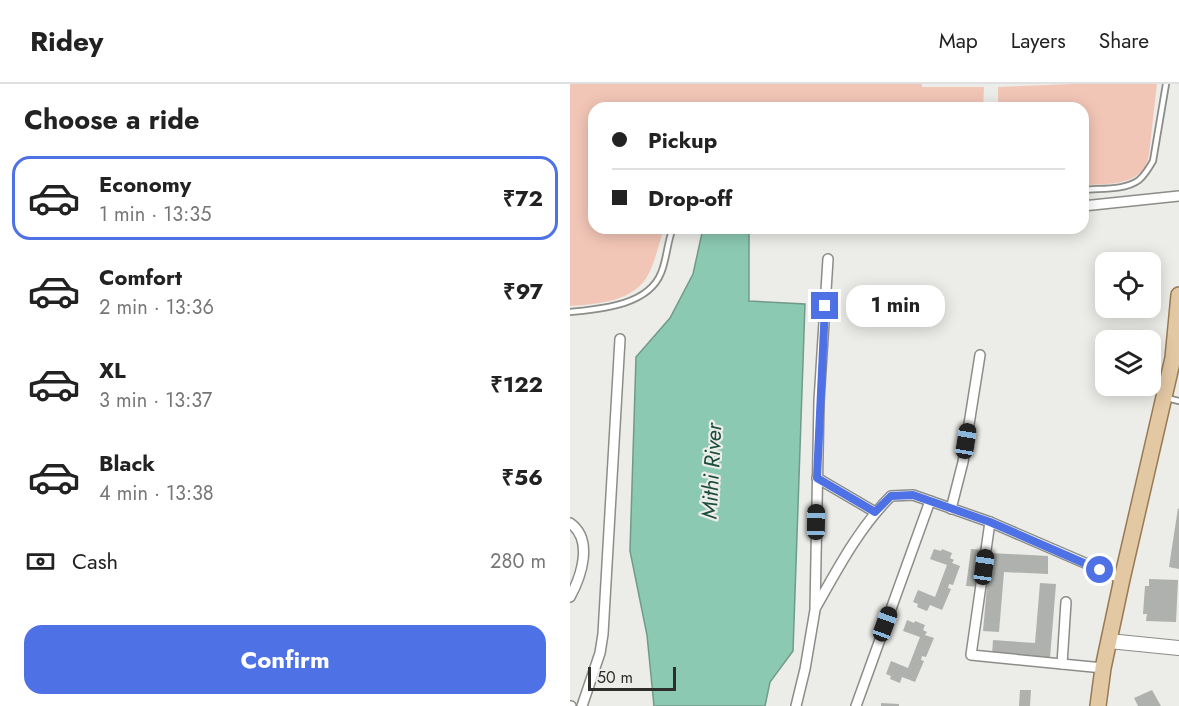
<!DOCTYPE html>
<html lang="en">
<head>
<meta charset="utf-8">
<style>
  :root { --surface:#fff; --page:#f6f6f6; --text:#222; --muted:#767676; --line:#e0e0e0; --accent:#4e71e5 }
  body { margin:0; font-family:Jost,sans-serif; background:var(--page); color:var(--text); height:100vh; display:flex; flex-direction:column; font-size:22px; white-space:nowrap }
  * { box-sizing:border-box; margin:0 }
  p { font-size:20px; color:var(--muted) }
  .icon { flex:none; width:33px; height:33px; fill:none; stroke:currentColor; stroke-width:2; stroke-linecap:round; stroke-linejoin:round }
  .map { position:relative; flex:1; overflow:hidden }
  .drawer { display:flex; flex-direction:column; background:var(--surface); width:570px }
  .drawer>* { flex:none }
  .hud { position:absolute; left:18px; top:18px; width:501px; height:132px; border-radius:18px; box-shadow:0 3px 15px #0003; display:grid; align-content:center; height:132px; padding:0 24px; background:var(--surface) }
  .fabs { position:absolute; left:525px; top:168px; display:grid; gap:12px }
  .fabs a { display:grid; place-items:center; width:66px; height:66px; border-radius:12px; background:var(--surface); box-shadow:0 3px 15px #0003; font-size:30px }
  .scale { position:absolute; left:18px; bottom:15px; width:88px; box-sizing:border-box; padding-left:6px; border:3px solid #2f2e2d; border-top:0; font-size:16px; line-height:21px; white-space:nowrap; color:#2f2e2d; -webkit-text-stroke:4px #ecece8; paint-order:stroke }
  .end { position:absolute; width:27px; height:27px; margin:-14px; border:8px solid #4e71e5; background:#fff; box-shadow:0 0 0 3px #fff }
  .from { border-radius:50% }
  .bubble { position:absolute; height:42px; border-radius:18px; background:var(--surface); box-shadow:0 3px 15px #0003; font-size:20px; font-weight:700; line-height:42px; text-align:center }
  .car { position:absolute; width:18px; height:36px; margin:-18px -9px; border-radius:8px; box-shadow:0 0 4px 2px #0007; background:linear-gradient(#222 24%,#8ab4d8 0 40%,#222 0 76%,#8ab4d8 0 86%,#222 0) }
  .hud b { display:flex; align-items:center; gap:21px; height:57px; font-size:22px }
  .hud b+b { border-top:2px solid var(--line) }
  .hud i { width:15px; height:15px; background:var(--text) }
  ul { padding:0; list-style:none }
  li { display:flex; align-items:center; gap:18px; height:84px; margin:0 12px 9px; padding:0 12px; border:3px solid transparent; border-radius:18px }
  li div { flex:1 }
  li b { display:block; font-size:22px }
  li em { font-style:normal; font-weight:700 }
  li.selected { border-color:var(--accent) }
  li>.icon { width:54px; height:54px; stroke-width:1.5 }
  h2 { padding:0 24px; font-size:27px; line-height:72px }
  .pay { display:flex; align-items:center; gap:15px; height:66px; padding:0 24px; font-size:22px }
  .pay p { margin-inline-start:auto }
  .action { display:flex; gap:12px; margin-top:auto; padding:12px 24px }
  .action a { flex:1; height:69px; border-radius:18px; background:var(--accent); color:#fff; font-size:24px; font-weight:700; line-height:69px; text-align:center }
  header { display:flex; align-items:center; gap:36px; box-sizing:border-box; height:84px; padding:0 30px; background:var(--surface); border-bottom:2px solid var(--line) }
  header strong { font-size:28px }
  nav { display:flex; gap:33px; margin-inline-start:auto; font-size:21px }
  main { display:flex; flex:1; min-height:0 }
  .map>svg:first-child { display:block }
  .green { fill:#f2c6b7 }
  .water { fill:#8cc9b3; stroke:#709a8b; stroke-width:1.5 }
  .building { fill:#afb1ae }
  .lines { fill:none; stroke-linecap:round; stroke-linejoin:round }
  .lane-casing { stroke:#8c8c89; stroke-width:8 }
  .street-casing { stroke:#8c8c89; stroke-width:12 }
  .secondary-casing { stroke:#8c8c89; stroke-width:16 }
  .primary-casing { stroke:#987a53; stroke-width:18 }
  .lane { stroke:#fff; stroke-width:4.5 }
  .street { stroke:#fff; stroke-width:9 }
  .secondary { stroke:#fff; stroke-width:14 }
  .primary { stroke:#e3c8a4; stroke-width:15 }
  .route { stroke:#4e71e5; stroke-width:8 }
  .labels { text-anchor:middle; dominant-baseline:central; stroke-width:4.5; stroke-linejoin:round; paint-order:stroke }
  .water-label { font-size:22px; font-style:italic; fill:#1c4e3f; stroke:#ecece8 }
</style>
</head>
<body>
<header>
<strong>Ridey</strong>
<nav><a>Map</a><a>Layers</a><a>Share</a></nav>
</header>
<main>
<section class="drawer">
<h2>Choose a ride</h2>
<ul>
<li class="selected"><svg class="icon" aria-label="car" viewBox="0 0 24 24"><path d="M5 17H2v-5l4-1 3-4h7l3 4 3 1v5h-3M9 17h6M6 11h13"/><circle cx="7" cy="17" r="2"/><circle cx="17" cy="17" r="2"/></svg><div><b>Economy</b><p>1 min · 13:35</p></div><em>₹72</em></li>
<li><svg class="icon" aria-label="car" viewBox="0 0 24 24"><path d="M5 17H2v-5l4-1 3-4h7l3 4 3 1v5h-3M9 17h6M6 11h13"/><circle cx="7" cy="17" r="2"/><circle cx="17" cy="17" r="2"/></svg><div><b>Comfort</b><p>2 min · 13:36</p></div><em>₹97</em></li>
<li><svg class="icon" aria-label="car" viewBox="0 0 24 24"><path d="M5 17H2v-5l4-1 3-4h7l3 4 3 1v5h-3M9 17h6M6 11h13"/><circle cx="7" cy="17" r="2"/><circle cx="17" cy="17" r="2"/></svg><div><b>XL</b><p>3 min · 13:37</p></div><em>₹122</em></li>
<li><svg class="icon" aria-label="car" viewBox="0 0 24 24"><path d="M5 17H2v-5l4-1 3-4h7l3 4 3 1v5h-3M9 17h6M6 11h13"/><circle cx="7" cy="17" r="2"/><circle cx="17" cy="17" r="2"/></svg><div><b>Black</b><p>4 min · 13:38</p></div><em>₹56</em></li>
</ul>
<div class="pay"><svg class="icon" aria-label="cash" viewBox="0 0 24 24"><path d="M3 7h18v10H3z"/><circle cx="12" cy="12" r="2"/></svg>Cash<p>280 m</p></div>
<div class="action"><a>Confirm</a></div>
</section>
<div class="map">
<svg width="609" height="622" viewBox="0 0 609 622">
  <rect width="100%" height="100%" fill="#ecece8"/>
  <g class="green">
    <path d="M0 0H352V3H414L413 24H24V144H94C89 159 86 175 79 189 65 218 28 220 0 222Z"/>
    <path d="M503 0H587L579 70C578 77 576 83 571 88 557 102 531 100 513 101V24H428V3Z"/>
  </g>
  <polygon class="water" points="132,149 179,149 179,217 235,220 223,567 200,598 195,622 84,622 77,551 60,467 66,273 100,234 123,190"/>
  <g class="building">
    <polygon points="608,424 609,425 609,485 599,483"/>
    <polygon points="364,465 371,467 372,465 382,469 380,474 384,476 382,479 390,482 383,501 379,500 378,504 381,505 372,526 360,521 357,527 347,523 348,520 343,518 348,506 365,513 377,481 360,475"/>
    <polygon points="401,465 415,466 410,503 396,502"/>
    <polygon points="420,469 478,472 478,490 434,488 429,548 413,547"/>
    <polygon points="579,495 608,496 606,538 576,537 577,530 573,530 575,502 579,502"/>
    <polygon points="470,499 486,500 480,574 479,573 479,575 422,571 423,556 465,559"/>
    <polygon points="337,536 344,539 345,537 355,541 353,546 357,548 355,551 364,554 356,573 352,572 351,576 354,577 345,598 332,593 330,599 320,595 321,592 316,590 321,577 338,584 350,553 333,547"/>
    <polygon points="450,606 461,606 460,622 449,622"/>
    <polygon points="582,606 591,622 568,622 564,614"/>
    <polygon points="311,619 329,620 329,622 311,622"/>
  </g>
  <g class="lines">
    <g class="lane-casing">
      <g id="lane">
        <path d="M513 106C530 104 554 107 569 96 575 91 579 84 583 77L596 0"/>
        <path d="M0 228C29 225 78 222 91 189 97 175 97 158 103 144"/>
        <polyline points="597,314 609,317"/>
      </g>
    </g>
    <g class="street-casing">
      <g id="street">
        <polyline points="513,122 609,112"/>
        <polyline points="247,394 305,428"/>
        <polyline points="381,425 393,378 410,271"/>
        <polyline points="420,438 401,571 533,584"/>
        <path d="M0 439C24 456 11 493 0 513"/>
        <path d="M246 523C268 484 289 444 321 412L343 411 420 438 552 495"/>
        <polyline points="492,580 496,518"/>
        <polyline points="0,622 1,622"/>
        <polyline points="12,622 30,569 33,550 50,255"/>
        <polyline points="226,622 235,585 245,526 249,317 258,175"/>
        <polyline points="286,622 360,417"/>
      </g>
    </g>
    <g class="secondary-casing">
      <polyline id="secondary" points="539,557 609,564"/>
    </g>
    <g class="primary-casing">
      <polyline id="primary" points="528,622 533,584 552,495 603,274 609,211"/>
    </g>
    <use href="#lane" class="lane"/>
    <use href="#street" class="street"/>
    <use href="#secondary" class="secondary"/>
    <use href="#primary" class="primary"/>
  </g>
  <g class="lines">
    <polyline class="route" points="255,222 247,394 305,428 321,412 343,411 420,438 530,486"/>
  </g>
  <g class="labels">
    <g class="water-label">
      <text transform="translate(141 387) rotate(-87)">Mithi River</text>
    </g>
  </g>
</svg>
<div class="fabs">
<a><svg class="icon" aria-label="locate" viewBox="0 0 24 24"><circle cx="12" cy="12" r="6"/><path d="M12 2v4M12 18v4M2 12h4M18 12h4"/></svg></a>
<a><svg class="icon" aria-label="layers" viewBox="0 0 24 24"><path d="M12 4l9 5-9 5-9-5zM3 14l9 5 9-5"/></svg></a>
</div>
<div class="scale">50 m</div>
<i class="end from" style="left:530px;top:486px"></i>
<i class="end" style="left:255px;top:222px"></i>
<div class="bubble" style="left:276px;top:201px;width:99px">1 min</div>
<i class="car" style="left:396px;top:357px;rotate:9deg"></i>
<i class="car" style="left:246px;top:438px;rotate:1deg"></i>
<i class="car" style="left:414px;top:483px;rotate:8deg"></i>
<i class="car" style="left:315px;top:540px;rotate:20deg"></i>
<div class="hud">
<b><i class="from"></i>Pickup</b>
<b><i></i>Drop-off</b>
</div>
</div>
</main>
</body>
</html>
